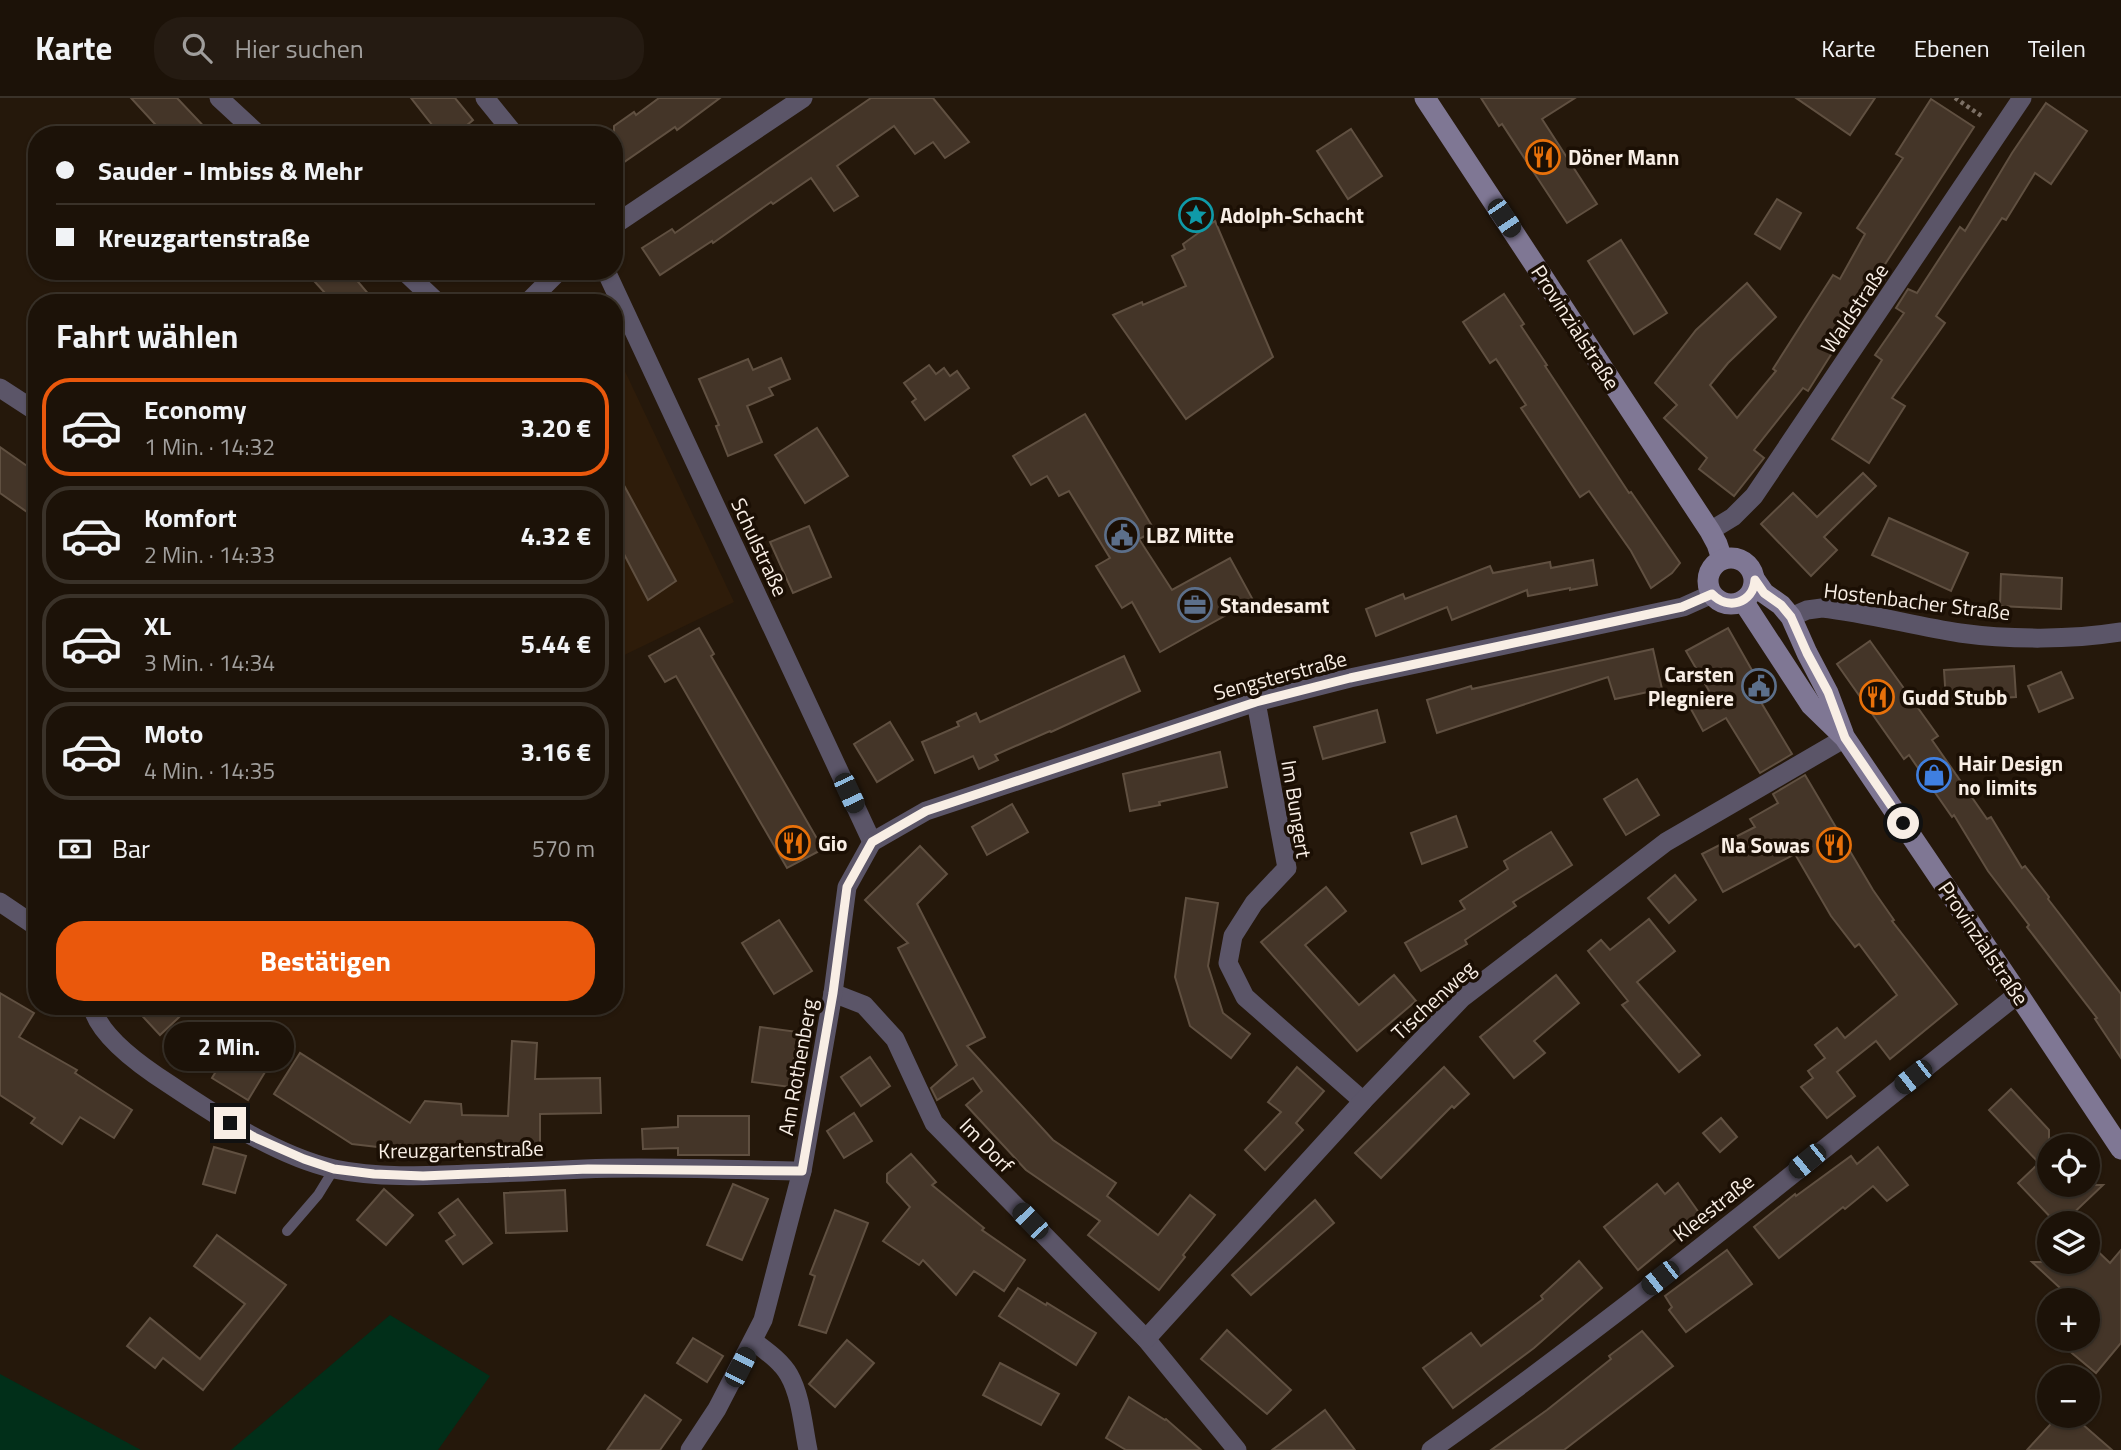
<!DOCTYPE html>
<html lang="de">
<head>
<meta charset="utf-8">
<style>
  :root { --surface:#1c1208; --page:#251b12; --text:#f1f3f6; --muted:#a09e9c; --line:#3a3229; --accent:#ea580c }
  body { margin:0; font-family:"Titillium Web",sans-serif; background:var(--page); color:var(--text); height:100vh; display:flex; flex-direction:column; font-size:26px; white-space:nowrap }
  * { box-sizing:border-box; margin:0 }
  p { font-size:23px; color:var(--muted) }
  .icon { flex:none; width:38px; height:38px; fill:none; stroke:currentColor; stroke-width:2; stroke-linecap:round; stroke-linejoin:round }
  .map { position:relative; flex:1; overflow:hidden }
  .details { position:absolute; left:28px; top:196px; width:595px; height:721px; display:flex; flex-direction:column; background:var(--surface); border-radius:28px; box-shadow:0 2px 5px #0004,0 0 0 2px var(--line) }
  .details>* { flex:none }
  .hud { position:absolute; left:28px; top:28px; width:595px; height:154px; border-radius:28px; box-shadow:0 2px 5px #0004,0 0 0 2px var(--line); display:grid; align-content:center; height:154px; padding:0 28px; background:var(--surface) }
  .buttons { position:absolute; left:2037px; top:1036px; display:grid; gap:14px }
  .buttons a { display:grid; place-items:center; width:63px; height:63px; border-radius:50%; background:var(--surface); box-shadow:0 2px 5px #0004,0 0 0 2px var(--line); font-size:35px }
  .end { position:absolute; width:32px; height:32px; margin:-16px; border:9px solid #f8eee5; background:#111; box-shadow:0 0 0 4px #111 }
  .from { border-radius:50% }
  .bubble { position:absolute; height:49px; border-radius:24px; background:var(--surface); box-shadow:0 2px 5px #0004,0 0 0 2px var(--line); font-size:23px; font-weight:700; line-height:49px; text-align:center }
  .car { position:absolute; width:21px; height:42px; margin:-21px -10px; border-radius:9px; box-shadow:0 0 5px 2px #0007; background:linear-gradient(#222 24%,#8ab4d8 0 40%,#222 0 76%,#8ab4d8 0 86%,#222 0) }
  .hud b { display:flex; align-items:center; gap:24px; height:66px; font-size:26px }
  .hud b+b { border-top:2px solid var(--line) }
  .hud i { width:18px; height:18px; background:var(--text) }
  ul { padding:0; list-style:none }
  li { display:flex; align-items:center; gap:21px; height:98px; margin:0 14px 10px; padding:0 14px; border:4px solid var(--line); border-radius:28px }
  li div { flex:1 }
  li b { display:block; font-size:26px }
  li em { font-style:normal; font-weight:700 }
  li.on { border-color:var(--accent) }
  li>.icon { width:63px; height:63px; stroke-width:1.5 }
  h2 { padding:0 28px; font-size:32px; line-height:84px }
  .pay { display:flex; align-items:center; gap:18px; height:77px; padding:0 28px; font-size:26px }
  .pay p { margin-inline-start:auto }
  .action { display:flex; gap:14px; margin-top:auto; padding:14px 28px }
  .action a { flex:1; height:80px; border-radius:28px; background:var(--accent); color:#fff; font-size:28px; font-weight:700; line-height:80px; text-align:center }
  header { display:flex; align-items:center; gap:42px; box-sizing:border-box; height:98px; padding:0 35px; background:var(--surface); border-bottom:2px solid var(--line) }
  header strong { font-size:33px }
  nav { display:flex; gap:38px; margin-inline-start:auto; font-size:24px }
  .search { width:490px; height:63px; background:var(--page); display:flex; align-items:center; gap:18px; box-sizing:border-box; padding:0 24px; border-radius:28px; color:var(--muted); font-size:26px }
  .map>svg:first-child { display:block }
  .built { fill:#2e1c0a }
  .green { fill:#012f19 }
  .building { fill:#443528; stroke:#605041; stroke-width:2 }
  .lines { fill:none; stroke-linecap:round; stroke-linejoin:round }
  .path { stroke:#7c7065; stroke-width:4.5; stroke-dasharray:3.5 3.5; stroke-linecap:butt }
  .lane { stroke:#5b5568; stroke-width:10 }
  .street { stroke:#5b5568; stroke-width:19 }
  .secondary { stroke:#7f7794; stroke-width:21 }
  .route { stroke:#f8eee5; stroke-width:9 }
  .labels { text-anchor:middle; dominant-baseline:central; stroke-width:7; stroke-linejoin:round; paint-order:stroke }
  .poi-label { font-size:21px; font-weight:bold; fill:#f8eee5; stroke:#1b0f04; text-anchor:start }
  .street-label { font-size:21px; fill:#f8eee5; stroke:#1b0f04 }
</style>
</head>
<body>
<header>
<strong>Karte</strong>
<div class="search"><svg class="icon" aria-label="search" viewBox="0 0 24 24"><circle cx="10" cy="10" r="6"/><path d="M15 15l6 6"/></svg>Hier suchen</div>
<nav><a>Karte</a><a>Ebenen</a><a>Teilen</a></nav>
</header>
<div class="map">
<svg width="2121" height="1352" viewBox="0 0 2121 1352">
  <rect width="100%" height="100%" fill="#25180b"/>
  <polygon class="built" points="614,250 734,504 614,562"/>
  <g class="green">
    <polygon points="390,1217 490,1278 438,1352 231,1352"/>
    <polygon points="0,1276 141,1352 0,1352"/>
  </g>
  <g class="building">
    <polygon points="131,0 177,0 212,37 165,37"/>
    <polygon points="411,0 455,0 473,22 455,37 440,37"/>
    <polygon points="659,0 720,0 677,32 675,29 614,71 614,28 634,14 636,17"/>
    <polygon points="871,0 933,0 969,44 945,60 933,44 915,56 894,28 837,68 858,98 834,113 811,80 773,106 771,104 713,145 712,143 660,177 642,150 672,131 675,135"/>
    <polygon points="1481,0 1575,0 1542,21 1597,106 1567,125 1502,26 1499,28"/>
    <polygon points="1796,0 1875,0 1850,37"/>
    <polygon points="1931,1 1974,29 1880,174 1887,178 1874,197 1870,195 1808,293 1803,290 1754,352 1764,360 1734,398 1699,371 1707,360 1664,320 1677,307 1655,285 1696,232 1747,185 1776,219 1728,265 1710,287 1737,320 1776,273 1773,271 1833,177 1840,181 1865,136 1857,130 1903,60 1896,56"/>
    <polygon points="2046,5 2087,33 2051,86 2035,75 2006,122 2002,120 1936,218 1945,225 1892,300 1905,308 1869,365 1832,341 1882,262 1875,257 1904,215 1896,210 1908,191 1917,195 1960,129 1965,133 2012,55"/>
    <polygon points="1351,31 1382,78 1348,101 1317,53"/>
    <polygon points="1777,101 1801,115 1780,151 1755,136"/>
    <polygon points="1215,123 1273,259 1186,321 1113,217 1142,204 1143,207 1186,188 1172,158 1185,151 1183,146"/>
    <polygon points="1621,142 1667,215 1634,236 1588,163"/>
    <polygon points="305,173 349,173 376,205 334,205"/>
    <polygon points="1504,196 1524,226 1521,228 1547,267 1545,268 1629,395 1631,394 1680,465 1672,475 1651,490 1631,453 1589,393 1580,399 1521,310 1526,307 1496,261 1490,265 1463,224"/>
    <polygon points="781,260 790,281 769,290 773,297 747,308 762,344 728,358 716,328 719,327 699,281 748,261 753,272"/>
    <polygon points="929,267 936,276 944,270 950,278 957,273 969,290 925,322 912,304 916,301 904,285"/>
    <polygon points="1085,316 1155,433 1139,441 1172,492 1230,460 1253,502 1160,554 1132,504 1122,510 1096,468 1110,460 1069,393 1059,398 1047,378 1031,387 1013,358"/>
    <polygon points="817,330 848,378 805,405 775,357"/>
    <polygon points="0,349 37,375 37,421 0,395"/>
    <polygon points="614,369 676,483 648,502 614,437"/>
    <polygon points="1863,375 1876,388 1824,439 1837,452 1811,478 1761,426 1793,395 1817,419"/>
    <polygon points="1889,420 1968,455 1951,493 1872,457"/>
    <polygon points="809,428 831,479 793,495 770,444"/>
    <polygon points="1593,462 1597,487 1570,492 1570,490 1528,498 1527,492 1452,522 1447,509 1376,538 1366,511 1403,496 1405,501 1490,468 1493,475 1550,464 1551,470"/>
    <polygon points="2001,476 2062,480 2061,511 2000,508"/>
    <polygon points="699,530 714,556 711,558 823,751 787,770 676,578 665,584 649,558"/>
    <polygon points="1728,530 1766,597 1759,601 1792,656 1760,675 1726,620 1703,633 1691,611 1712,598 1686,553"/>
    <polygon points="1870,543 1938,638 1932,642 1987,721 1991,719 2022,770 2025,768 2049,799 2048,801 2121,896 2121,960 2095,921 2097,920 2027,829 2029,827 1988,773 1954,717 1952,719 1909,657 1904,661 1837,566"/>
    <polygon points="1653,551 1662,591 1615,601 1608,579 1437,635 1427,602 1471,588 1472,591"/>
    <polygon points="1124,558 1140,593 1051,634 1050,633 995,657 998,662 979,671 973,658 935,675 922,644 959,628 957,624 976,615 980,624"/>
    <polygon points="2014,568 2016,599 1946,603 1944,572"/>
    <polygon points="2061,574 2073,600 2039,614 2028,588"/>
    <polygon points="1377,612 1385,644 1323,661 1314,629"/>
    <polygon points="890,624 913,662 877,684 854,646"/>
    <polygon points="1220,654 1227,689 1159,704 1160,707 1130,713 1123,676"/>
    <polygon points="1805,677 1873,792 1894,822 1892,823 1957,906 1890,961 1876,943 1837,974 1855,998 1827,1020 1801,989 1813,980 1808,973 1825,960 1815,947 1837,930 1845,940 1897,897 1859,846 1855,849 1831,818 1795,756 1723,794 1702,756 1755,729 1750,721 1778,705 1773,696"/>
    <polygon points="1637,681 1659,717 1626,737 1604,701"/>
    <polygon points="1012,706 1028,734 987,757 972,729"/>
    <polygon points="1456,718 1467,749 1422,766 1411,735"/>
    <polygon points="1551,734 1572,767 1513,804 1516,808 1465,842 1467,846 1421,873 1405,845 1465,811 1460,803 1508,771 1504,763"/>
    <polygon points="920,748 947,776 917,806 985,939 967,948 1053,1042 1116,1085 1107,1098 1158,1137 1190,1097 1215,1117 1183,1157 1185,1159 1159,1192 1088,1137 1100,1123 1026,1072 966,1007 982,993 973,980 937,1002 931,990 957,967 898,850 908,845 865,802"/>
    <polygon points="1675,777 1696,802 1669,825 1648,800"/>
    <polygon points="1326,789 1346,813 1305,847 1359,907 1394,877 1416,903 1357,953 1261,844"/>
    <polygon points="1186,800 1218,805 1208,868 1223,915 1250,936 1231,960 1190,928 1175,879"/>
    <polygon points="1649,821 1675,853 1637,884 1700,957 1679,974 1622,907 1628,903 1588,853 1601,842 1610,852"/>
    <polygon points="779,822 812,873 774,896 742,845"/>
    <polygon points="1556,877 1579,905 1534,943 1545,955 1514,980 1480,939"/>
    <polygon points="0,895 34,915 19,939 77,972 75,975 132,1012 114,1040 80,1019 62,1046 31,1025 35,1020 0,997"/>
    <polygon points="133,908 191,908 160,937"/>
    <polygon points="760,929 798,934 790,989 752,984"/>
    <polygon points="512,943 537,945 535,981 600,980 601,1015 540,1016 540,1050 462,1049 462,1054 412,1053 352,1046 274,996 300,955 410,1025 425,1003 461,1006 462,1017 508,1018"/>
    <polygon points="229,952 265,974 248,1002 212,980"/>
    <polygon points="870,959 890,988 861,1008 841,979"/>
    <polygon points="1297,969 1324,993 1296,1025 1303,1032 1265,1072 1245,1052 1281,1014 1268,1004"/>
    <polygon points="1444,969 1469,996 1454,1010 1452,1008 1381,1080 1355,1055"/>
    <polygon points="2011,991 2049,1032 2049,1087 2103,1087 2063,1125 2056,1125 2018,1085 2039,1065 1989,1012"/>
    <polygon points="854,1015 872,1043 844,1060 827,1033"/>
    <polygon points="678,1018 749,1018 749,1057 678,1057 678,1050 643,1051 642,1031 678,1029"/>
    <polygon points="1721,1020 1737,1039 1720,1054 1703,1035"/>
    <polygon points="214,1049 246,1058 235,1095 203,1086"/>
    <polygon points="1878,1049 1908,1087 1887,1103 1873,1088 1845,1111 1843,1109 1779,1160 1754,1129 1795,1096 1796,1098 1851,1058 1857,1066"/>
    <polygon points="911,1056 936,1084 932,1087 984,1130 982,1132 1025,1162 1004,1193 974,1173 956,1197 923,1162 919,1167 883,1143 910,1109 887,1084 887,1076"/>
    <polygon points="1678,1085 1702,1119 1638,1172 1604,1129 1657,1086 1665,1096"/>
    <polygon points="733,1086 768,1101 742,1162 707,1147"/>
    <polygon points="384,1091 413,1117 386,1147 357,1122"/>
    <polygon points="565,1092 567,1133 506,1135 504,1095"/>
    <polygon points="458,1101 492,1145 463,1166 446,1143 455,1137 439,1115"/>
    <polygon points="1315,1102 1334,1125 1251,1197 1232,1177"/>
    <polygon points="835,1112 868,1125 826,1235 799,1227 815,1178 810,1176"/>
    <polygon points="217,1137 286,1187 203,1292 163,1260 155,1270 127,1248 150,1220 200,1261 245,1206 194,1168"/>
    <polygon points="2088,1144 2110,1165 2121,1152 2121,1245 2096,1275 2055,1241 2088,1241 2088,1202 2073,1202 2032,1164 2088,1164"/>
    <polygon points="1727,1152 1752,1186 1686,1234 1669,1212 1672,1209 1665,1198"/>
    <polygon points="1579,1163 1602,1190 1534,1250 1453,1310 1423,1270 1471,1235 1481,1248 1543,1201 1541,1198"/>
    <polygon points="1018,1190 1046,1207 1047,1205 1096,1235 1076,1267 999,1218"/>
    <polygon points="1227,1232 1291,1292 1267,1316 1201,1261"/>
    <polygon points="1642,1233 1673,1268 1564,1352 1491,1352 1547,1312 1611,1261 1609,1258"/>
    <polygon points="693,1240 723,1258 707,1284 677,1265"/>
    <polygon points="847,1242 874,1265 835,1309 809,1286"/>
    <polygon points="1000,1265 1059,1296 1041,1327 983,1297"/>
    <polygon points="645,1297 681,1322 660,1352 607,1352"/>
    <polygon points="1129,1299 1165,1322 1166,1321 1201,1352 1126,1352 1106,1340"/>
    <polygon points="1325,1312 1355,1352 1272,1352 1300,1331"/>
    <polygon points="2058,1318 2073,1318 2112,1352 2027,1352"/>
  </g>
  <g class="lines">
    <polyline class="path" points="1955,0 1983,19"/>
    <polyline class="lane" points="287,1133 318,1097 334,1071"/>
    <g class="street">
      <polyline points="219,0 259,37"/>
      <polyline points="485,0 515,37"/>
      <polyline points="614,127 803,0"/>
      <polyline points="404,173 438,205"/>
      <polyline points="606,173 872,744"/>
      <polyline points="527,205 559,173"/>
      <polyline points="0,290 37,314"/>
      <polyline points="1710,433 1733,419 1754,398 2022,0"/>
      <path d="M1791 519 1807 512 1822 510C1868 515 1914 528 1960 535 2010 542 2071 542 2121 534"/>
      <polyline points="1256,604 1287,770 1254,805 1233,838 1228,865 1245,899 1363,1003"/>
      <polyline points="872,744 926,713 1256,604 1350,580 1683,509 1712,496"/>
      <polyline points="0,804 37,829"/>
      <polyline points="833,895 864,907 895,941 934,1025 1146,1241 1237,1352"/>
      <path d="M92 908C99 939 144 970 169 986 217 1018 277 1058 334 1071 377 1080 423 1078 467 1076 506 1075 545 1073 584 1071 656 1068 730 1072 802 1073"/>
      <polyline points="1146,1241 1363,1003 1462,900 1666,744 1845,640"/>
      <path d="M753 1243C766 1253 781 1263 789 1277 801 1298 803 1328 808 1352"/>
      <polyline points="690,1352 717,1311 763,1222 802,1073 833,895 847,789 872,744"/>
      <path d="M1431 1352C1633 1209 1824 1050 2018 896"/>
    </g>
    <g class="secondary">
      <polyline points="1425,0 1710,433 1717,446 1722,461"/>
      <circle cx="1731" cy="483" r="23"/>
      <polyline points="1755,482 1764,495 1781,507 1791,519 1807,555 1828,595 1843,635"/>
      <polyline points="1743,503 1811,607 1845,640 2018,896 2121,1051"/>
    </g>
  </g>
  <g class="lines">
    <path class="route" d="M230 1025 254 1039 304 1061 334 1071 374 1076 423 1078 588 1071 802 1073 833 895 847 789 872 744 926 713 1256 604 1350 580 1682 509 1712 496C1728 513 1753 505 1755 482L1764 495 1781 507 1791 519 1807 555 1828 594 1845 640 1903 725"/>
  </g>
  <defs>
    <g id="restaurant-ring" transform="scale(1.75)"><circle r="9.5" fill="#1b0f04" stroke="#e8710a" stroke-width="1.5"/><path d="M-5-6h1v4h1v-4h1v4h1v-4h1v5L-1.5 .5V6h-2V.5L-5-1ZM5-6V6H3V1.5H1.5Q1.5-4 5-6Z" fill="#e8710a"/></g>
    <g id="sight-ring" transform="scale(1.75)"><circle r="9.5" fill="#1b0f04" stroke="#0f9aa8" stroke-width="1.5"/><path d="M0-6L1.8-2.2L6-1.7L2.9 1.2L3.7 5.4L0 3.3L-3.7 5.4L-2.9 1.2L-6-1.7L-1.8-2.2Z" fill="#0f9aa8"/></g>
    <g id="civic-ring" transform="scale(1.75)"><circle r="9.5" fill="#1b0f04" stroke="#5c6f8a" stroke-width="1.5"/><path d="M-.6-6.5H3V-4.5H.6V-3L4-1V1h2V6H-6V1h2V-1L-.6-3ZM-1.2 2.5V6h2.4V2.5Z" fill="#5c6f8a"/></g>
    <g id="office-ring" transform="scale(1.75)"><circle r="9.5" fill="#1b0f04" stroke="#5c6f8a" stroke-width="1.5"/><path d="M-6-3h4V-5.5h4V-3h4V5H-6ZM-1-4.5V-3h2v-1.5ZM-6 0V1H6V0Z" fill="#5c6f8a"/></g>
    <g id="shop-ring" transform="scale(1.75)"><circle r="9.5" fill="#1b0f04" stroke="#3f7fe0" stroke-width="1.5"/><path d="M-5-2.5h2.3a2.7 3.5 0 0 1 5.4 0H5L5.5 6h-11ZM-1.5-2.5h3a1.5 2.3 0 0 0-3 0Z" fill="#3f7fe0"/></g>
  </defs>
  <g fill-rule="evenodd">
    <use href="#restaurant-ring" x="1543" y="59"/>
    <use href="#sight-ring" x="1196" y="117"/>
    <use href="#civic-ring" x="1122" y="437"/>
    <use href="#office-ring" x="1195" y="507"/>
    <use href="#civic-ring" x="1759" y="588"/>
    <use href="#restaurant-ring" x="1877" y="599"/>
    <use href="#shop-ring" x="1934" y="677"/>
    <use href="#restaurant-ring" x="793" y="745"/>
    <use href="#restaurant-ring" x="1834" y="747"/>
  </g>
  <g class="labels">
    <g class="poi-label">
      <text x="1568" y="59">Döner Mann</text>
      <text x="1220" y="117">Adolph-Schacht</text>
      <text x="1146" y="437">LBZ Mitte</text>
      <text x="1220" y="507">Standesamt</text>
      <text x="1734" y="576" text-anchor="end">Carsten<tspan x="1734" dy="24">Plegniere</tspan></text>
      <text x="1902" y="599">Gudd Stubb</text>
      <text x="1958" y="665">Hair Design<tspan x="1958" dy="24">no limits</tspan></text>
      <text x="818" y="745">Gio</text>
      <text x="1810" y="747" text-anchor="end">Na Sowas</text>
    </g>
    <g class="street-label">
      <text transform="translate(1854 210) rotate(-56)">Waldstraße</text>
      <text transform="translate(1576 229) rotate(57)">Provinzialstraße</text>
      <text transform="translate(760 449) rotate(65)">Schulstraße</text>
      <text transform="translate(1917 503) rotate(7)">Hostenbacher Straße</text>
      <text transform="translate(1280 577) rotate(-15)">Sengsterstraße</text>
      <text transform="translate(1297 711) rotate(81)">Im Bungert</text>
      <text transform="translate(1984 845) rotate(56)">Provinzialstraße</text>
      <text transform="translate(1433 902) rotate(-43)">Tischenweg</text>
      <text transform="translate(797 969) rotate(-80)">Am Rothenberg</text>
      <text transform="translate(987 1047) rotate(46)">Im Dorf</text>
      <text transform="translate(461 1051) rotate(-1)">Kreuzgartenstraße</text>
      <text transform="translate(1713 1109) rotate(-38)">Kleestraße</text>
    </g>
  </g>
</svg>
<div class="buttons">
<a><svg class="icon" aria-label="locate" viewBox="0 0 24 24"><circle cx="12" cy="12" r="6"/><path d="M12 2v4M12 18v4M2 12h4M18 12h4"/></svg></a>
<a><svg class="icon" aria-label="layers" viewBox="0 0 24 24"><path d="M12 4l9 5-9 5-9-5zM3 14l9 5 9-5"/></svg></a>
<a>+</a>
<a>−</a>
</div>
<i class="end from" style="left:1903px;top:725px"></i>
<i class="end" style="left:230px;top:1025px"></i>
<div class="bubble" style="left:164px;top:924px;width:130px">2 Min.</div>
<i class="car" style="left:1504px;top:120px;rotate:146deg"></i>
<i class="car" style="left:849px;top:695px;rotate:155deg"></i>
<i class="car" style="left:1913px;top:979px;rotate:232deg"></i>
<i class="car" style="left:1807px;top:1063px;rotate:231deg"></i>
<i class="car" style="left:1030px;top:1123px;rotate:316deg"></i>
<i class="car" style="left:1660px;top:1180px;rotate:232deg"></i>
<i class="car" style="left:740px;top:1269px;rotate:27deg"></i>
<div class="hud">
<b><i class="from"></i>Sauder - Imbiss &amp; Mehr</b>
<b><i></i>Kreuzgartenstraße</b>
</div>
<section class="details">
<h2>Fahrt wählen</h2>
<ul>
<li class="on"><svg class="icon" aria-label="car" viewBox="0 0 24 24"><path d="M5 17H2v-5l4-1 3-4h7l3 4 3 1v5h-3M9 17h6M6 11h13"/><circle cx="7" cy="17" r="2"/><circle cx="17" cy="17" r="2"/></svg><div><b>Economy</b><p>1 Min. · 14:32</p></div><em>3.20 €</em></li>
<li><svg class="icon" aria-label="car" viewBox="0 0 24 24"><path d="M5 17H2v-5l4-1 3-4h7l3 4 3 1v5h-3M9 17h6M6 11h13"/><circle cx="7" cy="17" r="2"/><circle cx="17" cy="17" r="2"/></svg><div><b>Komfort</b><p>2 Min. · 14:33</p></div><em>4.32 €</em></li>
<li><svg class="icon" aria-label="car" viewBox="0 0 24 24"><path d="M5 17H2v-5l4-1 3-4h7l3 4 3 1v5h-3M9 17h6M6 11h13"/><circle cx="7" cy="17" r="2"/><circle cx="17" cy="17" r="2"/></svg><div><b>XL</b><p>3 Min. · 14:34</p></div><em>5.44 €</em></li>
<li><svg class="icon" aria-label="car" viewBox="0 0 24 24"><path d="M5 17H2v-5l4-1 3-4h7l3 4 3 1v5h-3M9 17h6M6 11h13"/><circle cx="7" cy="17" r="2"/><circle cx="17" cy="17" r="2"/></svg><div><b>Moto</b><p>4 Min. · 14:35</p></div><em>3.16 €</em></li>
</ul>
<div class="pay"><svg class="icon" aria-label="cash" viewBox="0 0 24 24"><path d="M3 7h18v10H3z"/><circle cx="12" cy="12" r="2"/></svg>Bar<p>570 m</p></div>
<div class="action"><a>Bestätigen</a></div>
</section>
</div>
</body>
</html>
